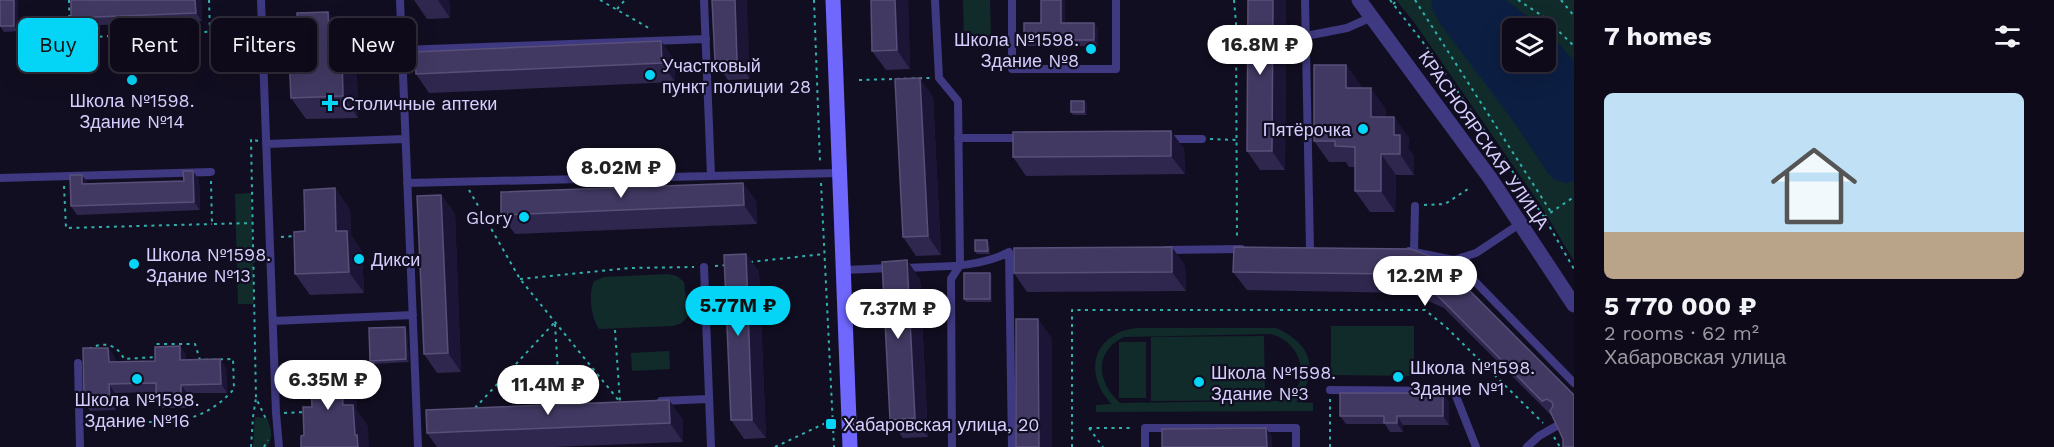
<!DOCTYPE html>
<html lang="en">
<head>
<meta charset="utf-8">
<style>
	body { margin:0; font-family:"Work Sans",sans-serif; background:#171322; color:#f1f3f6; height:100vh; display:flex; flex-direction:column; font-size:22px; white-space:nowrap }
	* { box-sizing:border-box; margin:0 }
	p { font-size:20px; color:#9b9aa2 }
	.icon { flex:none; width:33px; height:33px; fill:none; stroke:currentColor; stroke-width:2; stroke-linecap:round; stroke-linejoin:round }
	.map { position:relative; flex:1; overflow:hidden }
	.side { display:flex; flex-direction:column; background:#0e0a19; width:480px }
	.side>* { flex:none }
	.banner { position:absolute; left:18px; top:18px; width:570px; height:54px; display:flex; gap:12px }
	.buttons { position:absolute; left:1502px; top:18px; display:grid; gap:12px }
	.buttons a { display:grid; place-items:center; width:54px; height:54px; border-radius:9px; background:#0e0a19; box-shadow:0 6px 24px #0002,0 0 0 2px #2e2b38; font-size:30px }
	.price { position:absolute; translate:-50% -51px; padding:0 14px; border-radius:21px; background:#fff; color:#222; font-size:20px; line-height:39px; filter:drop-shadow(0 2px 3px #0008) }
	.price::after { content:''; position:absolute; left:50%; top:36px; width:18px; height:14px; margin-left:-9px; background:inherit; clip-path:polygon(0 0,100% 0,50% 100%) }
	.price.current { background:#04d5f6; color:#111 }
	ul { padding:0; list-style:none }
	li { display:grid; align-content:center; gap:12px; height:318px; padding:0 30px }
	li span { display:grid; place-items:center; height:186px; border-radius:9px; color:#555 }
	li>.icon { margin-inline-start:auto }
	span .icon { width:108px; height:108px; fill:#fffc; stroke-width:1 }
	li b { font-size:26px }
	h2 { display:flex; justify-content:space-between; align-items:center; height:72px; padding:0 30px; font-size:26px }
	.chip { padding:0 21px; border-radius:9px; background:#0e0a19; box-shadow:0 6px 24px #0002,0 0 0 2px #2e2b38; font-size:21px; line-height:54px }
	.chip.current { background:#04d5f6; color:#111 }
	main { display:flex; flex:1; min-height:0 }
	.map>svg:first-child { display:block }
	.green { fill:#112b2b; fill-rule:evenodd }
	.water { fill:#0c1e42 }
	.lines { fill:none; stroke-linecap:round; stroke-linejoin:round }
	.path { stroke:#30b1ae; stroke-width:2; stroke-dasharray:3 4.5; stroke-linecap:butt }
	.service { stroke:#3e3980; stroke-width:8 }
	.tertiary { stroke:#3e3980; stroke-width:15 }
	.secondary { stroke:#7067fd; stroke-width:15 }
	.wall { fill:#30274f }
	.shaded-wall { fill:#1c1535 }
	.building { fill:#413962; stroke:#59507a; stroke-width:1.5 }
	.poi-dot { fill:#04d5f6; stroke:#120e21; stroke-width:2 }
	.labels { text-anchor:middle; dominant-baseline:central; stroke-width:4.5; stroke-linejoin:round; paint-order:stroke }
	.poi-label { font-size:18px; fill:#d6cffe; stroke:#120e21; text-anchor:start }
	.street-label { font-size:18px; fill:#d6cffe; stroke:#120e21 }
</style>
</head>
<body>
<main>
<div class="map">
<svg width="1574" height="447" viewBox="0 0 1574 447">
	<rect width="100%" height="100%" fill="#120e21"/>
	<path class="green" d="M963 0H990L991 40 964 41Z
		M1396 0H1574V261L1541 206 1414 22ZM1512 28H1545V62H1512Z
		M251 193 254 304H238L235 194Z
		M668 274 677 276 684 282 688 316 682 323 673 326 599 329C591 317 588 295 594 281L604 277Z
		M1331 326H1414V376L1331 375Z
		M1136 328H1276C1311 343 1321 371 1296 402L1313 403V411L1096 412V405L1112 404C1090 383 1087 348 1118 333 1123 330 1131 329 1136 328ZM1270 334C1304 341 1315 389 1279 401L1120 403C1097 382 1093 352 1124 337Z
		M1264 336 1265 400 1151 401V337Z
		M1119 342H1146V398H1119Z
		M669 351 670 369 632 371 631 353Z
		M255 417 267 418C271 430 274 435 267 447H253Z"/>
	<path class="water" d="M1433 0H1506L1543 28H1512V62H1545V30L1554 38 1574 61V181L1566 183 1555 180 1548 173 1516 125 1439 22 1431 6Z"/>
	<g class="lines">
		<path class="path" d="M69 0 70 38 247 30
			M209 0 210 32
			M600 0 652 30
			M814 0 820 162
			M1234 0 1236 23 1237 240
			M1390 0 1429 50 1544 217 1574 269
			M1415 0 1551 212
			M1518 0 1544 17 1574 46
			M1561 0 1574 16
			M1393 4 1398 0
			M617 9 625 0
			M274 60 292 59
			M859 80 930 78
			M1210 139 1237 140
			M258 141 251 139 256 398 266 419
			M211 181 212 224 253 223
			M821 183 834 447
			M64 186 66 228 212 224
			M469 190 520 279 620 402
			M1424 205 1445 204 1468 189
			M1544 217 1574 197
			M281 237 296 236
			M750 262 824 254
			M715 266 727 265
			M520 279 630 268 694 267
			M555 324 560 405
			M615 330 620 402
			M89 349C103 341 117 344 124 359L156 357
			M475 408 555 322
			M284 413 305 412
			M89 424 179 421C202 416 219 406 234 389L233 359 200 360 195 344H156V349
			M1089 428H1134
			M1089 428 1103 447
			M1554 437 1560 447
			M251 447 253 417 256 398
			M264 447 268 440
			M775 447 832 420
			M1072 447V310H1425L1446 327 1543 423
			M1330 447V399"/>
		<path class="service" d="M261 0 276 413 279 447
			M400 0 418 447
			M704 0 711 176
			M935 0 939 78 958 101 960 265 951 279 952 447
			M1012 0V69H1116V0
			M1305 0 1310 249
			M1306 36 1347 28 1372 17
			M402 50 706 39
			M958 138H1023
			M1170 139H1202
			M266 144 405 139
			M0 178 211 172
			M407 183 840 173
			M1166 250 1241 249
			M1409 251 1454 260 1476 253 1521 223
			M1414 251 1415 206
			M1454 260 1574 383
			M704 267 711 447
			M902 268C937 266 977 269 1009 252L1012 447
			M844 270 890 268
			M273 321 413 315
			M78 363 80 447
			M1330 390 1454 391 1476 447
			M661 401 708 399
			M1145 447V428H1296V447
			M1527 447 1539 436 1560 424"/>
		<path class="tertiary" d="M1359 0 1490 178 1574 305"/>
		<path class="secondary" d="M833 0 850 447"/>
	</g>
	<path class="wall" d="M0 0H18V31L4 32 0 26Z
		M71 0H201L202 21 78 26 71 18Z
		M414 0H449L450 18 427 19Z
		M712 0 750 79 728 80 715 61Z
		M871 0H908L910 69 886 70 872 51Z
		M1248 0H1286L1285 170H1260L1247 151Z
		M328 12 343 33 344 58 357 76 358 118 306 119 291 98 299 57Z
		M1065 23H1094L1098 29V46H1028L1024 40Z
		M661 41 674 60 675 82 429 93 416 74Z
		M1346 65 1361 86V88L1386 109V117L1409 138 1408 148 1414 156V175H1396L1395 212H1370L1355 191V167H1349L1346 162H1329L1314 141Z
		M933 97 941 255 916 256 903 237Z
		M1084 101 1087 104V115H1073L1071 112Z
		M1171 131 1184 149 1185 174 1026 176 1013 157Z
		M199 180 200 210 77 215 71 206 88 184Z
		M743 183 756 201 757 224 515 234 501 215Z
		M335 188 350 210 351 235 362 252 364 293 310 295 295 274 305 231Z
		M441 195 455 214 461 372 437 373 424 354Z
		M987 240 989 243 990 254H977L975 251Z
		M1172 247 1185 266 1186 291 1027 292 1014 273Z
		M746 254 759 272 766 438 744 439 731 420Z
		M1450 271 1574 395 1563 439 1553 417 1444 308 1410 293 1247 290 1233 272Z
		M990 273 992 276V302H966L964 299Z
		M920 279 928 437 903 438 890 420Z
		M407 330 409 362 372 364 370 361Z
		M180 346 186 355V360L226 368 227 393H187V408H162L156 400V392L115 393 116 410 90 411 84 402 108 348 114 356 115 362 155 361Z
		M1449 402V425H1403V432H1390L1385 424H1346L1340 416Z
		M683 419V442L552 447H437L427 433Z"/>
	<path class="shaded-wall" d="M14 0H18V31L14 26Z
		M195 0H201L202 21 196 13Z
		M438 0H449L450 18Z
		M735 0H747L750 79 737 60Z
		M895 0H908L910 69 897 50Z
		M1061 0H1065V29L1061 23Z
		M1273 0H1286L1285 170 1272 151Z
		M328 12 343 33 344 58 357 76 358 118 343 96 330 56Z
		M1094 23 1098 29V46L1094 40Z
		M661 41 674 60 675 82 662 63Z
		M1346 65 1361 86V109L1346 88Z
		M920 78 933 97 941 255 928 236Z
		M1371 88 1386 109 1385 138 1371 117Z
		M1084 101 1087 104V115L1084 112Z
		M1394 117 1409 138 1408 148 1414 156V175L1400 154 1394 135Z
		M1171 131 1184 149 1185 174 1171 156Z
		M1381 154 1396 175 1395 212 1381 191Z
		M193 171 199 180 200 210 194 202Z
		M82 175 88 183V193L82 184Z
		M743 183 756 201 757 224 744 205Z
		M335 188 350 210 351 235 362 252 364 293 349 272 336 231Z
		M441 195 455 214 461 372 448 353Z
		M987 240 989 243 990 254 988 251Z
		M1172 247 1185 266 1186 291 1172 272Z
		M746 254 759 272 766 438 752 420Z
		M907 260 920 279 928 437 915 418Z
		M990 273 992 276V302L990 299Z
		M1038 319 1052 338V447H1039Z
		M405 327 407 330 409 362 406 359Z
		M180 346 186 355V369L180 360Z
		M108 348 114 356 115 371 109 362Z
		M220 359 226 368 227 393 221 384Z
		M341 363 356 384 357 410 368 426 369 447H358L355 435 343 405Z
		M109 384 115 393 116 410 110 402Z
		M181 385 187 393V408L181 399Z
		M1443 393 1449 402V425L1443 416Z
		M669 400 683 419V442L670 423Z
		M1397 416 1403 425V432L1397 423Z
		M1266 428 1272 437V447H1267Z"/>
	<path class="building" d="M0 0H14V26H0Z
		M71 0H195L196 13 71 18Z
		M712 0H735L737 60 715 61Z
		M871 0H895L897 50 872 51Z
		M1041 0H1061V23H1094V40H1024V23H1041Z
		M1248 0H1273L1272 151H1247Z
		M328 12 330 56 342 55 343 96 291 98 289 57H299L297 13Z
		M661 41 662 63 416 74 415 52Z
		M1314 65H1346V88H1371V117H1394V135H1400V154H1381V191H1355V147L1335 146V141H1314Z
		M920 78 928 236 903 237 895 79Z
		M1071 101H1084V112H1071Z
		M1171 131V156L1013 157V132Z
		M183 171H193L194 202 71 206 70 175H82V184L184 181Z
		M743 183 744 205 501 215V192Z
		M335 188 336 231H347L349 272 295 274 294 232 305 231 304 190Z
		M441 195 448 353 424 354 417 196Z
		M975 240H987L988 251H975Z
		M1172 247V272L1014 273V248Z
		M1234 247 1411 249 1443 261 1450 271 1574 395V447H1563V439L1550 411 1553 406 1552 402 1547 399 1542 401 1431 289 1397 274 1233 272Z
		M746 254 752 420H731L724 255Z
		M907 260 915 418 890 420 882 262Z
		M964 273H990V299H964Z
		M1016 319H1038L1039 447H1016Z
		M405 327 406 359 370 361 369 328Z
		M180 346V360L220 359 221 384 181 385V399L156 400V383L109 384 110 402H84L83 348H108L109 362 155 361V347Z
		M341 363 343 405H353L355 435H357L358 447H301V436L304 435 303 407H312L310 364Z
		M1340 393H1443V416H1397V423H1384V416H1340Z
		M669 400 670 423 427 433 426 410Z
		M1266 428 1267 447H1162V429Z"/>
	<g class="poi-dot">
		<circle cx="1091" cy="49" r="6"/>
		<circle cx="650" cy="75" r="6"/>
		<circle cx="132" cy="80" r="6"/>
		<path d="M327 94h6v6h6v6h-6v6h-6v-6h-6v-6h6z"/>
		<circle cx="1363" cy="129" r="6"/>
		<circle cx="524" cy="217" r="6"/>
		<circle cx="359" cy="259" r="6"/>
		<circle cx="134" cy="264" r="6"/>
		<circle cx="1398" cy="377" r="6"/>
		<circle cx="137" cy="379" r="6"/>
		<circle cx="1199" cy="382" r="6"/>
		<rect x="825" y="418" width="12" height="12" rx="3"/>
	</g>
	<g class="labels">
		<g class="poi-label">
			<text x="1079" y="39" text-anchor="end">Школа №1598.<tspan x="1079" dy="21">Здание №8</tspan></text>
			<text x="662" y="65">Участковый<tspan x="662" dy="21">пункт полиции 28</tspan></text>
			<text x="132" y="100" text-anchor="middle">Школа №1598.<tspan x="132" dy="21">Здание №14</tspan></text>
			<text x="342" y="103">Столичные аптеки</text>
			<text x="1351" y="129" text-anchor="end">Пятёрочка</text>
			<text x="512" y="217" text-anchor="end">Glory</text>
			<text x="146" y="254">Школа №1598.<tspan x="146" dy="21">Здание №13</tspan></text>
			<text x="371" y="259">Дикси</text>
			<text x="1410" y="367">Школа №1598.<tspan x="1410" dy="21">Здание №1</tspan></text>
			<text x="1211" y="372">Школа №1598.<tspan x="1211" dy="21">Здание №3</tspan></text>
			<text x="137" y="399" text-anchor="middle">Школа №1598.<tspan x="137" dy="21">Здание №16</tspan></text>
			<text x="843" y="424">Хабаровская улица, 20</text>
		</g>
		<g class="street-label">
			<text transform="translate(1484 140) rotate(55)">КРАСНОЯРСКАЯ УЛИЦА</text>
		</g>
	</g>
</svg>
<div class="buttons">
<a><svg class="icon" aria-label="layers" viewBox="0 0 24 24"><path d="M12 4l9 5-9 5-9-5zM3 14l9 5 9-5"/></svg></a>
</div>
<b class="price" style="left:1260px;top:76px">16.8M ₽</b>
<b class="price" style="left:621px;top:199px">8.02M ₽</b>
<b class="price" style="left:1425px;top:307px">12.2M ₽</b>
<b class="price current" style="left:738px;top:337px">5.77M ₽</b>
<b class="price" style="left:898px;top:340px">7.37M ₽</b>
<b class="price" style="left:328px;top:411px">6.35M ₽</b>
<b class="price" style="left:548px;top:416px">11.4M ₽</b>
<div class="banner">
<a class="chip current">Buy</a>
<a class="chip">Rent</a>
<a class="chip">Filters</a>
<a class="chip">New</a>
</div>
</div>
<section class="side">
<h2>7 homes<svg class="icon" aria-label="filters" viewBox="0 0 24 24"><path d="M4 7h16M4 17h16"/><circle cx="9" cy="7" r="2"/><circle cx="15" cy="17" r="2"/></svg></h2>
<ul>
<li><span style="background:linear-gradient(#bfe0f5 75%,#b9a48a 0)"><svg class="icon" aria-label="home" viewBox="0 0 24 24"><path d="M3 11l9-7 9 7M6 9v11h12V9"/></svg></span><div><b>5 770 000 ₽</b><p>2 rooms · 62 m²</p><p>Хабаровская улица</p></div></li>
</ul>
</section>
</main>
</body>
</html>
